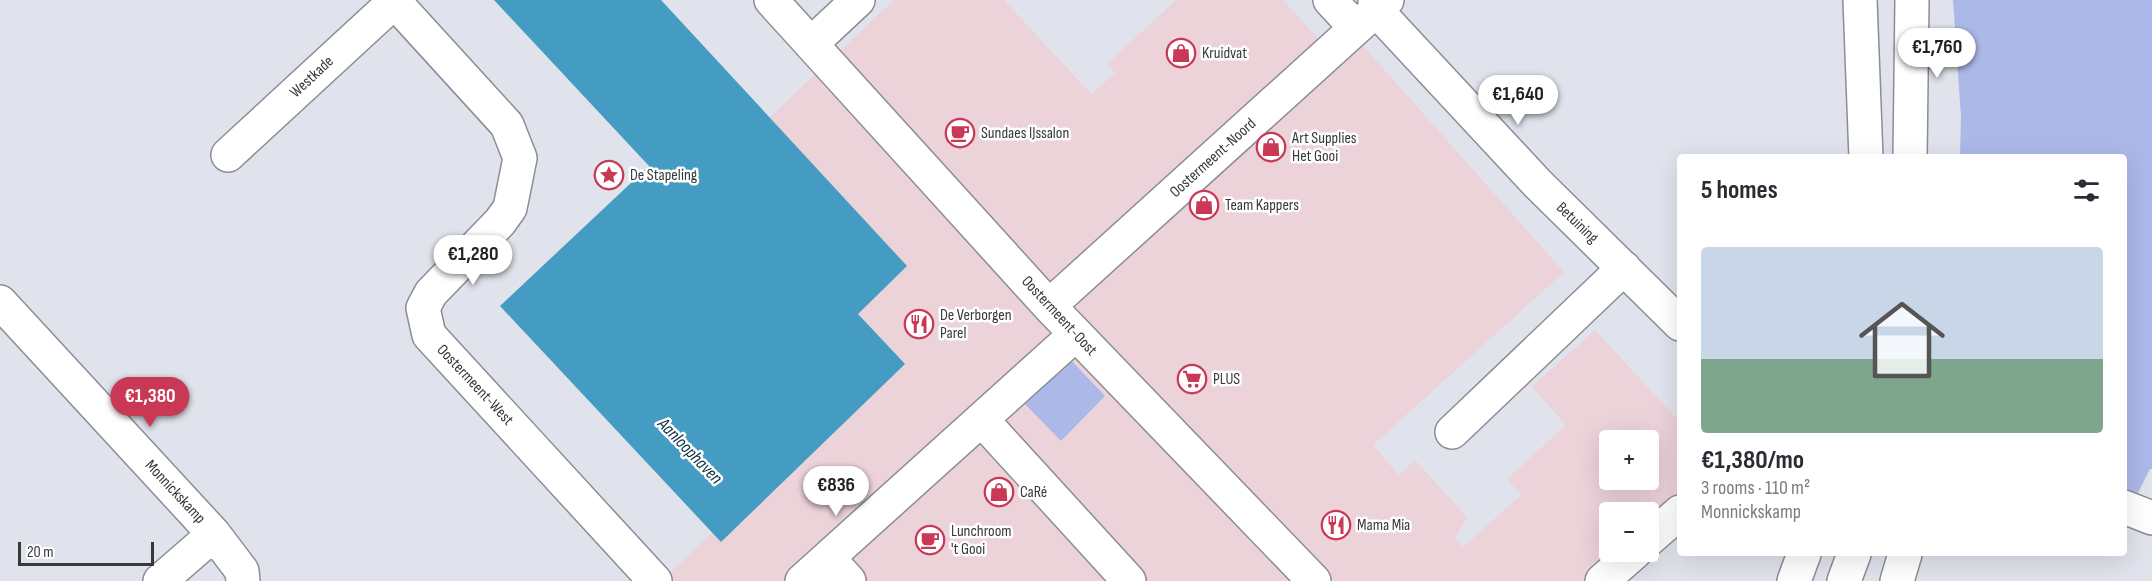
<!DOCTYPE html>
<html lang="en">
<head>
<meta charset="utf-8">
<style>
	body { margin:0; font-family:"Sofia Sans Condensed",sans-serif; background:#f2f2f3; color:#2b2b33; height:100vh; display:flex; flex-direction:column; font-size:22px; white-space:nowrap }
	* { box-sizing:border-box; margin:0 }
	p { font-size:20px; color:#7c7c81 }
	.icon { flex:none; width:33px; height:33px; fill:none; stroke:currentColor; stroke-width:2; stroke-linecap:round; stroke-linejoin:round }
	.map { position:relative; flex:1; overflow:hidden }
	.side { position:absolute; left:1677px; top:154px; width:450px; height:402px; display:flex; flex-direction:column; background:#fff; border-radius:6px; box-shadow:0 6px 24px #0002 }
	.side>* { flex:none }
	.controls { position:absolute; left:1599px; top:430px; display:grid; gap:12px }
	.controls a { display:grid; place-items:center; width:60px; height:60px; border-radius:6px; background:#fff; box-shadow:0 6px 24px #0002; font-size:30px }
	.scale { position:absolute; left:18px; bottom:15px; width:136px; box-sizing:border-box; padding-left:6px; border:3px solid #37383c; border-top:0; font-size:16px; line-height:21px; white-space:nowrap; color:#37383c; -webkit-text-stroke:4px #fff; paint-order:stroke }
	.price { position:absolute; translate:-50% -51px; padding:0 14px; border-radius:21px; background:#fff; color:#222; font-size:20px; line-height:39px; filter:drop-shadow(0 2px 3px #0008) }
	.price::after { content:''; position:absolute; left:50%; top:36px; width:18px; height:14px; margin-left:-9px; background:inherit; clip-path:polygon(0 0,100% 0,50% 100%) }
	.price.on { background:#c93955; color:#fff }
	ul { padding:0; list-style:none }
	li { display:grid; align-content:center; gap:12px; height:318px; padding:0 24px }
	li span { display:grid; place-items:center; height:186px; border-radius:6px; color:#555 }
	li>.icon { margin-inline-start:auto }
	span .icon { width:108px; height:108px; fill:#fffc; stroke-width:1 }
	li b { font-size:26px }
	h2 { display:flex; justify-content:space-between; align-items:center; height:72px; padding:0 24px; font-size:26px }
	.map>svg:first-child { display:block }
	.commercial { fill:#ecd2d9; fill-rule:evenodd }
	.green { fill:#acb9e8 }
	.water { fill:#459cc3 }
	.lines { fill:none; stroke-linecap:round; stroke-linejoin:round }
	.minor-casing { stroke:#8b8d95; stroke-width:36 }
	.minor { stroke:#fff; stroke-width:33 }
	.labels { text-anchor:middle; dominant-baseline:central; stroke-width:5; stroke-linejoin:round; paint-order:stroke }
	.poi-label { font-size:16px; fill:#37383c; stroke:#fff; text-anchor:start }
	.street-label { font-size:16px; fill:#37383c; stroke:#fff }
	.water-label { font-size:18px; font-style:italic; fill:#0a3242; stroke:#fff }
</style>
</head>
<body>
<div class="map">
<svg width="2152" height="581" viewBox="0 0 2152 581">
	<rect width="100%" height="100%" fill="#e1e3ec"/>
	<path class="commercial" d="M894 0H1004L1091 94 1115 73 1107 64 1176 0H1283L1337 59 1358 40 1564 272 1373 445 1399 475 1415 460 1467 517 1455 538 1463 547 1521 495 1507 479 1566 425 1532 387 1595 330 1680 422V495L1649 523 1648 513H1610V552H1616L1584 581H661L886 368 755 131ZM1610 441H1648V480H1610Z"/>
	<path class="green" d="M1953 0H2152V469H2150L2138 493 2124 490V158L1960 157 1961 117Z
		M1067 356 1105 396 1061 441 1022 401Z"/>
	<path class="water" d="M494 0H661L907 266 858 314 905 364 721 542 500 306 649 166Z"/>
	<g class="lines">
		<g class="minor-casing">
			<path id="minor" d="M393 0 507 125 520 158 510 208 500 222 431 293 423 308 429 335 655 581
				M771 0 1049 306 1314 581
				M1330 0 1356 28
				M1375 0 1376 10 1537 183 1680 324
				M1860 0 1866 158
				M811 44 858 0
				M228 155 395 1
				M1910 158 1912 0
				M0 302 214 534 242 571 243 581
				M1049 306 1387 0
				M982 420 1129 581
				M1452 432 1624 268
				M2124 507 2152 518
				M1648 540 1680 512
				M828 558 849 581
				M160 581 214 534
				M802 581 1076 334
				M1602 581 1635 552
				M1794 581 1804 554
				M1844 581 1854 554
				M1897 581 1905 554"/>
		</g>
		<use href="#minor" class="minor"/>
	</g>
	<defs>
		<g id="shop-ring" transform="scale(1.5)"><circle r="9.5" fill="#fff" stroke="#c93955" stroke-width="1.5"/><path d="M-5-2.5h2.3a2.7 3.5 0 0 1 5.4 0H5L5.5 6h-11ZM-1.5-2.5h3a1.5 2.3 0 0 0-3 0Z" fill="#c93955"/></g>
		<g id="cafe-ring" transform="scale(1.5)"><circle r="9.5" fill="#fff" stroke="#c93955" stroke-width="1.5"/><path d="M-5.5-4.5H6V0H3Q3 3.5 0 3.5H-2.5Q-5.5 3.5-5.5 0ZM3-3.2v2h1.7v-2ZM-6 4.5H4V6H-6Z" fill="#c93955"/></g>
		<g id="sight-ring" transform="scale(1.5)"><circle r="9.5" fill="#fff" stroke="#c93955" stroke-width="1.5"/><path d="M0-6L1.8-2.2L6-1.7L2.9 1.2L3.7 5.4L0 3.3L-3.7 5.4L-2.9 1.2L-6-1.7L-1.8-2.2Z" fill="#c93955"/></g>
		<g id="restaurant-ring" transform="scale(1.5)"><circle r="9.5" fill="#fff" stroke="#c93955" stroke-width="1.5"/><path d="M-5-6h1v4h1v-4h1v4h1v-4h1v5L-1.5 .5V6h-2V.5L-5-1ZM5-6V6H3V1.5H1.5Q1.5-4 5-6Z" fill="#c93955"/></g>
		<g id="supermarket-ring" transform="scale(1.5)"><circle r="9.5" fill="#fff" stroke="#c93955" stroke-width="1.5"/><path d="M-6-5.5h2.5l.6 2H6L4.5 2H-2.5L-4.4-4H-6ZM-1.5 3.2a1.3 1.3 0 1 0 .1 0ZM3 3.2a1.3 1.3 0 1 0 .1 0Z" fill="#c93955"/></g>
	</defs>
	<g fill-rule="evenodd">
		<use href="#shop-ring" x="1181" y="53"/>
		<use href="#cafe-ring" x="960" y="133"/>
		<use href="#shop-ring" x="1271" y="147"/>
		<use href="#sight-ring" x="609" y="175"/>
		<use href="#shop-ring" x="1204" y="205"/>
		<use href="#restaurant-ring" x="919" y="324"/>
		<use href="#supermarket-ring" x="1192" y="379"/>
		<use href="#shop-ring" x="999" y="492"/>
		<use href="#restaurant-ring" x="1336" y="525"/>
		<use href="#cafe-ring" x="930" y="540"/>
	</g>
	<g class="labels">
		<g class="poi-label">
			<text x="1202" y="53">Kruidvat</text>
			<text x="981" y="133">Sundaes IJssalon</text>
			<text x="1292" y="138">Art Supplies<tspan x="1292" dy="18">Het Gooi</tspan></text>
			<text x="630" y="175">De Stapeling</text>
			<text x="1225" y="205">Team Kappers</text>
			<text x="940" y="315">De Verborgen<tspan x="940" dy="18">Parel</tspan></text>
			<text x="1213" y="379">PLUS</text>
			<text x="1020" y="492">CaRé</text>
			<text x="1357" y="525">Mama Mia</text>
			<text x="951" y="531">Lunchroom<tspan x="951" dy="18">'t Gooi</tspan></text>
		</g>
		<g class="street-label">
			<text transform="translate(312 77) rotate(-43)">Westkade</text>
			<text transform="translate(1213 158) rotate(-42)">Oostermeent-Noord</text>
			<text transform="translate(1577 223) rotate(44)">Betuining</text>
			<text transform="translate(1059 316) rotate(47)">Oostermeent-Oost</text>
			<text transform="translate(475 385) rotate(47)">Oostermeent-West</text>
			<text transform="translate(175 492) rotate(47)">Monnickskamp</text>
		</g>
		<g class="water-label">
			<text transform="translate(690 451) rotate(46)">Aanloophaven</text>
		</g>
	</g>
</svg>
<div class="controls">
<a>+</a>
<a>−</a>
</div>
<div class="scale">20 m</div>
<b class="price" style="left:1937px;top:79px">€1,760</b>
<b class="price" style="left:1518px;top:126px">€1,640</b>
<b class="price" style="left:473px;top:286px">€1,280</b>
<b class="price on" style="left:150px;top:428px">€1,380</b>
<b class="price" style="left:836px;top:517px">€836</b>
<section class="side">
<h2>5 homes<svg class="icon" aria-label="filters" viewBox="0 0 24 24"><path d="M4 7h16M4 17h16"/><circle cx="9" cy="7" r="2"/><circle cx="15" cy="17" r="2"/></svg></h2>
<ul>
<li><span style="background:linear-gradient(#c9d6e8 60%,#7fa58c 0)"><svg class="icon" aria-label="home" viewBox="0 0 24 24"><path d="M3 11l9-7 9 7M6 9v11h12V9"/></svg></span><div><b>€1,380/mo</b><p>3 rooms · 110 m²</p><p>Monnickskamp</p></div></li>
</ul>
</section>
</div>
</body>
</html>
